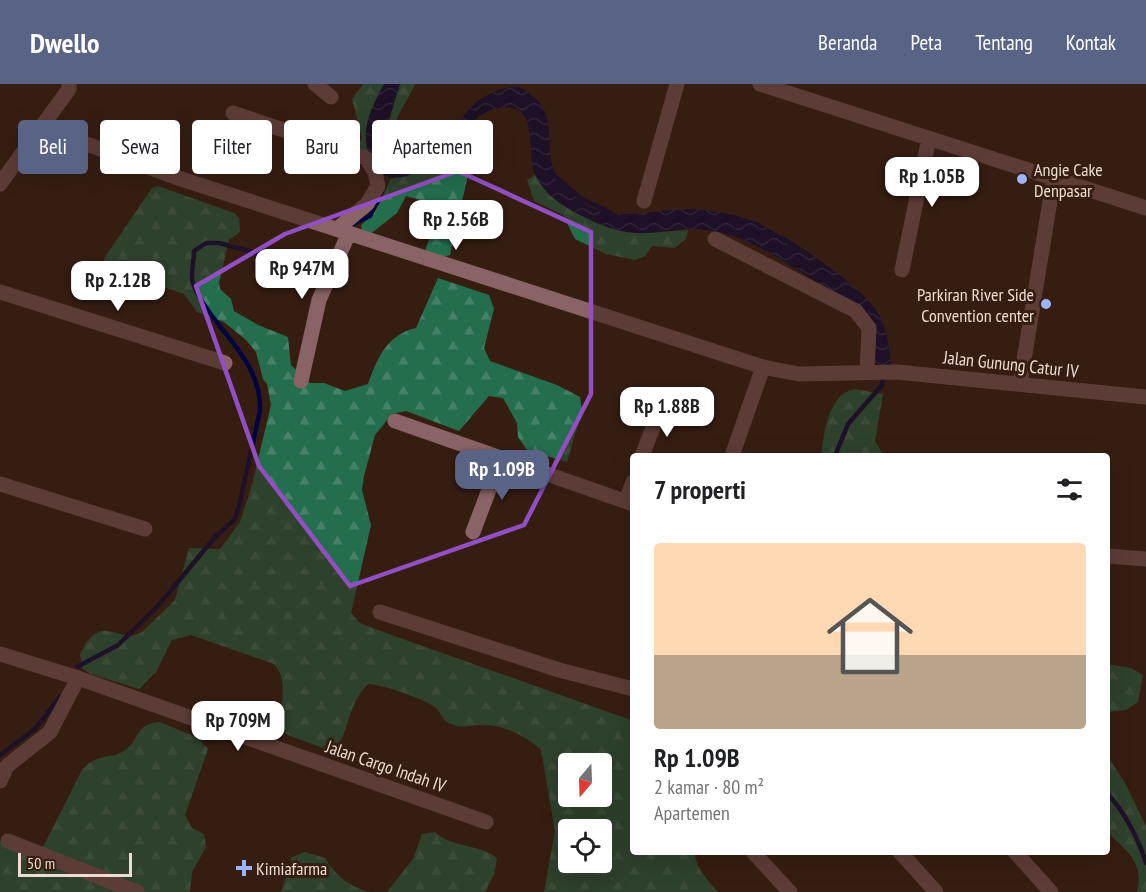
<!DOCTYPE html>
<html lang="id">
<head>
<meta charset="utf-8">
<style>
	body { margin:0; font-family:"PT Sans Narrow",sans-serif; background:#f2f2f2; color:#202124; height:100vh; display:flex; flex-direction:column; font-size:22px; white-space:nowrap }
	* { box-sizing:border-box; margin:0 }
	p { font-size:20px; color:#757577 }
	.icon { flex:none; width:33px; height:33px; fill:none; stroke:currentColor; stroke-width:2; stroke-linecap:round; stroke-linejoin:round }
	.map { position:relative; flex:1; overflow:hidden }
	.drawer { position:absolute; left:630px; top:369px; width:480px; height:402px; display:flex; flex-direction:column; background:#fff; border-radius:6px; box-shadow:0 6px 24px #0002 }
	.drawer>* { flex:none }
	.banner { position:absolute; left:18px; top:36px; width:522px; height:54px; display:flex; gap:12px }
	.needle { width:39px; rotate:199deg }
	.tools { position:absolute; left:558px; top:669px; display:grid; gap:12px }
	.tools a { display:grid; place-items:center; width:54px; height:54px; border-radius:6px; background:#fff; box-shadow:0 6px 24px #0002; font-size:30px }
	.scale { position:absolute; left:18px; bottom:15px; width:114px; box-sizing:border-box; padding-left:6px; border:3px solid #eddbd4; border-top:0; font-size:16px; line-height:21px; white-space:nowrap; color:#eddbd4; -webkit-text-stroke:4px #361d12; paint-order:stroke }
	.price { position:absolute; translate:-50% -51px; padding:0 14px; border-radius:12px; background:#fff; color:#222; font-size:20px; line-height:39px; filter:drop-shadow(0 2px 3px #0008) }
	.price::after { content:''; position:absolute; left:50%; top:36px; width:18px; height:14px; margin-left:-9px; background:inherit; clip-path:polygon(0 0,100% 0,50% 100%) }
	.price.current { background:#596386; color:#fff }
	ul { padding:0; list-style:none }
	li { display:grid; align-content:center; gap:12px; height:318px; padding:0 24px }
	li+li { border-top:2px solid #e0e0e0 }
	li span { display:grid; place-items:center; height:186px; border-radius:6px; color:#555 }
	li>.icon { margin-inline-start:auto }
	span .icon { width:108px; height:108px; fill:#fffc; stroke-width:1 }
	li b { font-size:26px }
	h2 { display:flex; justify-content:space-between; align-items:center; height:72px; padding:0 24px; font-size:26px }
	.chip { padding:0 21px; border-radius:6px; background:#fff; box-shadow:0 6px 24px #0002; font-size:21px; line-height:54px }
	.chip.current { background:#596386; color:#fff }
	header { display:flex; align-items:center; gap:36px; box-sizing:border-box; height:84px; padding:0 30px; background:#596386; color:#fff }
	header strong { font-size:28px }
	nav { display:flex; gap:33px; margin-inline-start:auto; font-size:21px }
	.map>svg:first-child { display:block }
	.forest { fill:url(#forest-firs); fill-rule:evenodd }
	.water { fill:url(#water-waves) }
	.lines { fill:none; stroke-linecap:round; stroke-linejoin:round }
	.stream { stroke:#000441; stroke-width:4.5 }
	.minor { stroke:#896365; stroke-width:15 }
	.marked { fill:none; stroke:#924fc3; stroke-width:4.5; stroke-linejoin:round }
	.poi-dot { fill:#9eb4fd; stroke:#361d12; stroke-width:2 }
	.labels { text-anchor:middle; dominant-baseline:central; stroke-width:6; stroke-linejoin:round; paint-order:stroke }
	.poi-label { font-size:18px; fill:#eddbd4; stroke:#361d12; text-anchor:start }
	.street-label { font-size:18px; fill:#eddbd4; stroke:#361d12 }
</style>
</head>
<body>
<header>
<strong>Dwello</strong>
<nav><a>Beranda</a><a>Peta</a><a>Tentang</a><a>Kontak</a></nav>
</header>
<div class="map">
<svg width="1146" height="808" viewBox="0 0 1146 808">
	<defs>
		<pattern id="forest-firs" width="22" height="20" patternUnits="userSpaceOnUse" patternTransform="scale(1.5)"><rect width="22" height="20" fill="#246d4d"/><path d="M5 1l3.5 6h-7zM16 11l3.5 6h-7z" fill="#448166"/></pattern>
		<pattern id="water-waves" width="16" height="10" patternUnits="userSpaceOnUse" patternTransform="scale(1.5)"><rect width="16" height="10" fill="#000441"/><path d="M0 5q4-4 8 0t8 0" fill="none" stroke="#26285c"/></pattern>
	</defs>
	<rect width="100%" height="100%" fill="#361d12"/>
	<path class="forest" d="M363 0H384C371 25 359 47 372 75L356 68 362 54 352 15Z
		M400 0H415C409 16 389 40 392 57L405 65 413 63 420 70C406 72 394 71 387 57L389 36Z
		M471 40 483 44 482 60 468 91 450 171 443 173 425 167 435 139V120L406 112 397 129 369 151 362 147 361 141C382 124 379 117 391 95L425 84Z
		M535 91 550 112 596 139 620 147 647 149 688 146 686 155 675 164 652 162 645 172 635 176 606 170 575 155 563 131 534 117 527 96Z
		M158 102 234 129 239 134 240 148 229 156 219 199 220 205 231 215 234 227 258 241 288 253 291 281 310 299H324L345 307 368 300C377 274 388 250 416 244L438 194 489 211 494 225 484 264 490 277 557 301 580 313 582 327 567 378 527 366 518 353 517 339 503 314 489 312 459 347 406 327 392 330 375 351 364 392 362 406 371 441 351 529 360 539 386 549 628 635 633 639V768H695C694 782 709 798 718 808H544L555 747 541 666C528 653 502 640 483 641 472 641 462 645 451 640 443 637 441 629 436 624 428 616 378 599 368 600 347 621 350 647 334 668L288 651 277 643C281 624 289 595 274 580L191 551 172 556 156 588 139 605 91 590 83 585 80 571C100 525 119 562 142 548L175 516 189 464 220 465 240 438 252 401 271 321 267 300 263 295 256 268 246 256 224 238 197 228 184 210 157 201 137 211C121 207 107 201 100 185L105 173 152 104ZM568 680H602V712H568ZM568 746H602V778H568Z
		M855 305 883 310 875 357 884 372H821C824 350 828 309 855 305Z
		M1107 580 1131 584 1143 591 1138 618 1126 626 1107 628Z
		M160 638 198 654 208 665 185 731 192 744 204 750 206 763 192 788 190 808H0V757L17 767 42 765 83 684C102 668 107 676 122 668 141 658 132 640 160 638Z
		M1107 671 1125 699 1146 742V808H1137C1144 776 1127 769 1107 747Z
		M435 748C454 765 478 759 497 774L494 790 485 808H387L413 775 422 750Z
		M305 768 325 774C335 791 350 803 369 808H281L292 773Z"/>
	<path class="water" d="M384 0H400L389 36 387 57C400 85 431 66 448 52 457 44 462 32 471 23 481 13 500 3 515 3 522 3 526 7 531 11 558 30 544 59 554 86 559 99 569 107 580 116 608 140 652 126 685 125 708 124 736 131 757 138 791 157 849 192 873 222 886 237 890 264 891 283H874C872 267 859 227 847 217 838 209 826 204 816 198 783 177 746 150 706 146 687 143 667 148 647 149 623 151 600 141 578 130 561 121 544 110 535 91 528 76 535 30 516 25 461 10 436 114 379 90 376 81 370 73 367 64 362 40 373 21 384 0Z"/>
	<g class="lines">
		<path class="stream" d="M557 94 582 115 615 131
			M353 140 370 132 384 103
			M782 154 810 172
			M835 372 848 340 882 301 884 291
			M77 583 118 561 158 522 215 453 235 435 239 422 260 327C262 273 212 246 193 200 190 192 194 177 194 167L206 159H219L306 182 332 174 333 171
			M0 671 35 645 60 613
			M1107 709C1125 729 1138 754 1146 779"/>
		<path class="minor" d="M315 0 331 13
			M760 0 1146 124
			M233 29 366 74 375 88 378 102 367 120 337 145
			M41 43 175 93 763 283 799 290 897 288 1146 313
			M0 100 69 5V0
			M644 117 677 0
			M715 155 856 227 869 244 867 288
			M902 186 929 54
			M0 208 225 279
			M301 297 319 216 349 149
			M1020 300 1054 93
			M395 337 633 420
			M642 372 660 325
			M732 372 763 283
			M0 400 145 445
			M626 417 633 398
			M473 448 501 374
			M1107 472 1146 475
			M380 528 559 586 633 605
			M0 570 78 594 486 738
			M0 697 7 682 50 648 78 594
			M8 757 137 808
			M753 768 790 808
			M900 768 936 808
			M1015 768 1051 808"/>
	</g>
	<path d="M0 0H1146V808H0ZM458 87 591 148V310L524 441 350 502 259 382 196 202 285 150Z" fill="#361d12" fill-opacity=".55" fill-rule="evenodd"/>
	<path class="marked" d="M458 87 591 148V310L524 441 350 502 259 382 196 202 285 150Z"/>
	<g class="poi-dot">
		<circle cx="1022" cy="95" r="6"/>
		<circle cx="1046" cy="220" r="6"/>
		<path d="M241 775h6v6h6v6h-6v6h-6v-6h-6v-6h6z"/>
	</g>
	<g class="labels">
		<g class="poi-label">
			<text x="1034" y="85">Angie Cake<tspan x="1034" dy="21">Denpasar</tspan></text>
			<text x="1034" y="210" text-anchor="end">Parkiran River Side<tspan x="1034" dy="21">Convention center</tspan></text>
			<text x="256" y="784">Kimiafarma</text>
		</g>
		<g class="street-label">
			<text transform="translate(1011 280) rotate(6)">Jalan Gunung Catur IV</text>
			<text transform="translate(386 682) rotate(19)">Jalan Cargo Indah IV</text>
		</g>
	</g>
</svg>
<div class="tools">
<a><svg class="needle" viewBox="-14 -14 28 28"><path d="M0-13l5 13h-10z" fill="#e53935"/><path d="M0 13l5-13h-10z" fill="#757577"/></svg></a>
<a><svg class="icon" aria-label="locate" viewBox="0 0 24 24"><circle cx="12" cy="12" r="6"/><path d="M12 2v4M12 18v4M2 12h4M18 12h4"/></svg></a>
</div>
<div class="scale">50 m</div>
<b class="price" style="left:932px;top:124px">Rp 1.05B</b>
<b class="price" style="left:456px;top:167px">Rp 2.56B</b>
<b class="price" style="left:302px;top:216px">Rp 947M</b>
<b class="price" style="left:118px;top:228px">Rp 2.12B</b>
<b class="price" style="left:667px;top:354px">Rp 1.88B</b>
<b class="price current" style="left:502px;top:417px">Rp 1.09B</b>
<b class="price" style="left:238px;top:668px">Rp 709M</b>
<div class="banner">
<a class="chip current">Beli</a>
<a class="chip">Sewa</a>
<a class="chip">Filter</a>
<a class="chip">Baru</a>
<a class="chip">Apartemen</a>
</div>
<section class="drawer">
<h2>7 properti<svg class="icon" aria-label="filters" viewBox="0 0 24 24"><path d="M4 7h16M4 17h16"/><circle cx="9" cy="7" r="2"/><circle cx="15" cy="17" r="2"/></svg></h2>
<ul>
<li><span style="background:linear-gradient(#ffd9b3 60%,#b9a48a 0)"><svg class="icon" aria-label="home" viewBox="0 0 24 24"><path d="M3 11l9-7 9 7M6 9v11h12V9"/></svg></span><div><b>Rp 1.09B</b><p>2 kamar · 80 m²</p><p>Apartemen</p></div></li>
</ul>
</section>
</div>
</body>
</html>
